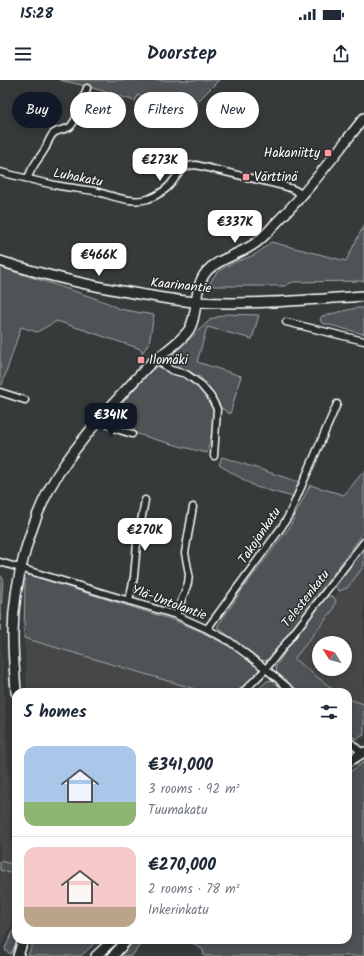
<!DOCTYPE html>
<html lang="en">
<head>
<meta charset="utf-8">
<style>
	body { margin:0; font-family:Kalam,sans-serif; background:#f2f2f3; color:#1f2937; height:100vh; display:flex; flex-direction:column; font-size:15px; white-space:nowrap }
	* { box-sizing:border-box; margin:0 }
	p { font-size:13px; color:#747a83 }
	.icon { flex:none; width:22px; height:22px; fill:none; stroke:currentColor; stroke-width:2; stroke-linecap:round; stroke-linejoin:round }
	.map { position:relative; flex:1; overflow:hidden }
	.details { position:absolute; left:12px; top:608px; width:340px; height:256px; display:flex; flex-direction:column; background:#fff; border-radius:12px; box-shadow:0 2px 10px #0003 }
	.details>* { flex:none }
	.banner { position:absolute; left:12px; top:12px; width:340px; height:36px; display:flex; gap:8px }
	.needle { width:26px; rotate:307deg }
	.tools { position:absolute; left:312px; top:556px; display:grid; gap:8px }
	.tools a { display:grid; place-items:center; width:40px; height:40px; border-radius:50%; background:#fff; box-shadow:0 2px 10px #0003; font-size:20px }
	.price { position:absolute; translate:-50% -34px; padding:0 9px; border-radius:8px; background:#fff; color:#222; font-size:13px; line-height:26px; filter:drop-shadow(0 1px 2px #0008) }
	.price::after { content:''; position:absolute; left:50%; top:24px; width:12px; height:9px; margin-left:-6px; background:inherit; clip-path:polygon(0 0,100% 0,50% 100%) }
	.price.on { background:#111827; color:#fff }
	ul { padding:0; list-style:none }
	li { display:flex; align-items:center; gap:12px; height:100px; padding:0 12px }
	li+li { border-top:1px solid #e0e1e3 }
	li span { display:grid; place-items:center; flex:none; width:112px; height:80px; border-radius:12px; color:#555 }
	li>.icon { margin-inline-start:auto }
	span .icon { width:48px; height:48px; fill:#fffc; stroke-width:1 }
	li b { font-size:17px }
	h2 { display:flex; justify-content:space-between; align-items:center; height:48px; padding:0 12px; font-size:17px }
	.chip { padding:0 14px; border-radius:18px; background:#fff; box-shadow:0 2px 10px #0003; font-size:14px; line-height:36px }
	.chip.on { background:#111827; color:#fff }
	.status { display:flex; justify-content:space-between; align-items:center; height:28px; padding:0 20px; background:#fff; direction:ltr }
	.status svg { height:11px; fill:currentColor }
	header { display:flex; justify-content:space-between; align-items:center; height:52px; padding:0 12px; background:#fff; font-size:18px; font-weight:700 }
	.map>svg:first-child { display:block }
	.built { fill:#444748; fill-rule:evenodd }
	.green { fill:#505354; stroke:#a8a9aa }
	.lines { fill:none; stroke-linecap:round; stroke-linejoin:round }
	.street-casing { stroke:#fff; stroke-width:9 }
	.secondary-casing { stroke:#fff; stroke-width:12 }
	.street { stroke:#2a2d2e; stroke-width:6 }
	.secondary { stroke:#2a2d2e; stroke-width:9 }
	.poi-dot { fill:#ff9aa2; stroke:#2a2d2e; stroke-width:1.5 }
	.labels { text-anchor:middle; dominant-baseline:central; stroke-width:3; stroke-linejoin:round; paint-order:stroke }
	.poi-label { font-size:13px; fill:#fff; stroke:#2a2d2e; text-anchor:start }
	.street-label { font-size:13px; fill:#fff; stroke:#2a2d2e }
</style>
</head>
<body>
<div class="status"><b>15:28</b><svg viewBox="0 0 49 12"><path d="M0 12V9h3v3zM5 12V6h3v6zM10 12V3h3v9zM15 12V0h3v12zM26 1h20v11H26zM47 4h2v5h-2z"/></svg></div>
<header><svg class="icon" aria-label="menu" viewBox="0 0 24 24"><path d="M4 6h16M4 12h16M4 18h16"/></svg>Doorstep<svg class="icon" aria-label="share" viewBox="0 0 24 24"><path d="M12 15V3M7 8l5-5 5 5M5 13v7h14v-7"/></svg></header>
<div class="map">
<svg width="364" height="876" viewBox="0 0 364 876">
	<rect width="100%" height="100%" fill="#373a3b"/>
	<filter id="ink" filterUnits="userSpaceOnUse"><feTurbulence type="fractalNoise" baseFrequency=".025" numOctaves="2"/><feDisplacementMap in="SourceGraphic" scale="8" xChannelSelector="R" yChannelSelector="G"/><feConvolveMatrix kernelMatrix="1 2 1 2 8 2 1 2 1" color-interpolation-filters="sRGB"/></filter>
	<g filter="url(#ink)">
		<path class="built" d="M364 479V628L348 627V612H330L288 576ZM319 563H345V589H319Z
			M0 551 7 661 12 784 0 781Z
			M24 558 205 612H27Z
			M0 790 13 794 14 824 12 845 0 867Z"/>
		<path class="green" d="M60 0H219L191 28 138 15 135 21 90 7Z
			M364 145V201L292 202 285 206H214L210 204C216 186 238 182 254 175 260 172 266 166 271 162L346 181Z
			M0 187 80 213 108 223 119 229 154 235 149 263 142 273 141 269 57 241 37 252 21 247 2 305 0 304Z
			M356 228H364V254L322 243 320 240 322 236Z
			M226 234 259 235 252 259 207 247 197 282 241 296 230 334 220 327 208 306 200 297 174 284 172 275 211 239Z
			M154 287C173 285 211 310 214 330 215 344 210 360 207 373 191 369 117 351 110 342L111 336Z
			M222 377 299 402 293 417 256 407 219 385Z
			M364 391V452L307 530 269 579 265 581 260 580 217 547 242 510 289 448 310 405 344 415Z
			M364 469V486L347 508 339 511 335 506Z
			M0 495 3 498 0 551Z
			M30 495 176 541 200 551 238 571 256 585 260 591 240 612H205L24 558 25 500Z
			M327 516H332L336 520 333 530 294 579 334 610 333 612H297L277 595 276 586 289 566Z
			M273 600 286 612H255L267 601Z
			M348 619 364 624V655L356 659 348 654Z
			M364 682V876H204L203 870 188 860H348V693Z
			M0 781 12 784 13 794 0 790Z
			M16 846V860H18L11 874 6 871 5 868Z
			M34 860H98L81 876H28Z
			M131 860H143L132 876H116Z"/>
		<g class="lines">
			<g class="street-casing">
				<path id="street" d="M0 92C20 97 40 102 60 106 71 108 82 109 94 111 111 115 130 124 148 119 156 116 163 112 169 106 178 96 181 85 196 85L284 106 295 110 302 115
					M28 98C31 87 39 79 45 69 48 64 49 57 54 53 59 49 67 50 71 46 79 36 83 20 87 8
					M286 242 364 261
					M156 278 163 284 171 290 186 294 200 304 211 317 217 329 214 376
					M0 312 25 320
					M102 338 113 348 132 354
					M0 482 176 535 207 549 229 561 266 589 293 612
					M129 521 134 497 137 463 145 420
					M176 535 188 503 189 494 185 473 193 427
					M207 549 281 448 289 435 337 324
					M243 612 266 589 364 462
					M348 660 362 673"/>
			</g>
			<g class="secondary-casing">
				<path id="secondary" d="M0 181C46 196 91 206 139 214 158 217 177 221 197 222 252 225 308 220 364 216
					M16 612C15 595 13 577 13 560 12 502 32 429 66 382 90 348 119 317 147 287 159 275 182 262 190 248 199 230 193 207 207 191 219 178 242 174 257 162 265 156 271 148 278 141 310 109 336 73 364 38
					M348 682 364 672
					M18 876 23 860
					M96 876 113 860
					M113 876 127 860"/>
			</g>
			<use href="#street" class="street"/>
			<use href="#secondary" class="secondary"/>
		</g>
	</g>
	<g class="poi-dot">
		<rect x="324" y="69" width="8" height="8" rx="2"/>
		<rect x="242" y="93" width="8" height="8" rx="2"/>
		<rect x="137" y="276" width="8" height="8" rx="2"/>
	</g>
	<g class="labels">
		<g class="poi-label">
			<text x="320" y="73" text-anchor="end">Hakaniitty</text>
			<text x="254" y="97">Värttinä</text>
			<text x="149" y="280">Ilomäki</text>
		</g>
		<g class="street-label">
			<text transform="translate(78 98) rotate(11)">Luhakatu</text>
			<text transform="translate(181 206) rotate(6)">Kaarinantie</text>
			<text transform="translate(260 456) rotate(-56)">Takojankatu</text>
			<text transform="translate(306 519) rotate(-52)">Telestenkatu</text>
			<text transform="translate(169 523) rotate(20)">Ylä-Untolantie</text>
		</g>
	</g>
</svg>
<div class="tools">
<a><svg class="needle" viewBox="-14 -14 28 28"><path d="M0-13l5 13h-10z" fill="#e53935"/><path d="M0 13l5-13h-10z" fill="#747a83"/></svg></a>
</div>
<b class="price" style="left:160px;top:102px">€273K</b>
<b class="price" style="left:235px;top:164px">€337K</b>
<b class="price" style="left:99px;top:197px">€466K</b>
<b class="price on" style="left:111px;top:357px">€341K</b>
<b class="price" style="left:145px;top:472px">€270K</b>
<div class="banner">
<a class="chip on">Buy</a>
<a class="chip">Rent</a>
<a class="chip">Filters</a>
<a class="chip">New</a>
</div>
<section class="details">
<h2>5 homes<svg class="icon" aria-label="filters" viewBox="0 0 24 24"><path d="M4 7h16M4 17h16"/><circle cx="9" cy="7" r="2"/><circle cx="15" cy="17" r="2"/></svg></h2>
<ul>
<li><span style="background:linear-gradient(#a9c7e8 70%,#8fb573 0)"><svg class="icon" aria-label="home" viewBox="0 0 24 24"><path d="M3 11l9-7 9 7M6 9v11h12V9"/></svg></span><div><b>€341,000</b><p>3 rooms · 92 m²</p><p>Tuumakatu</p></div></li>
<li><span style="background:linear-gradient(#f6c9c9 75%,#b9a48a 0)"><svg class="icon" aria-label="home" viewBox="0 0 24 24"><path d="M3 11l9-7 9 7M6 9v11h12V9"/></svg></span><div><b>€270,000</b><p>2 rooms · 78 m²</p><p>Inkerinkatu</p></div></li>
</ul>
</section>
</div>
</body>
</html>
